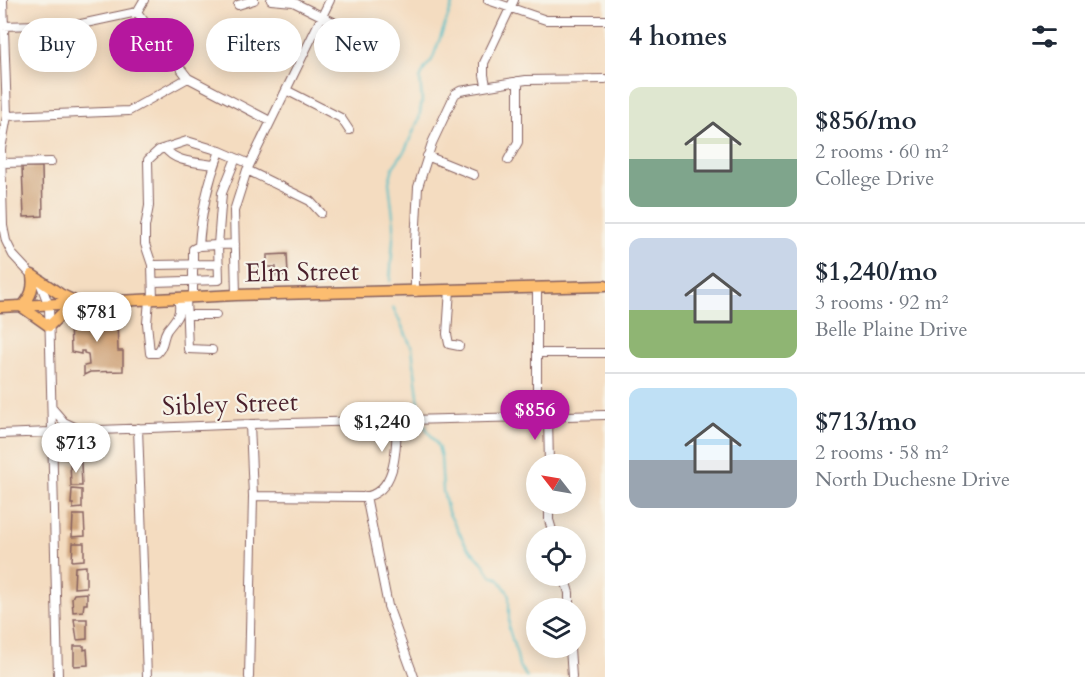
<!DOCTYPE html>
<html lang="en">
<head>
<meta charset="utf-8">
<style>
	body { margin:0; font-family:Cardo,serif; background:#f2f2f3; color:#1f2937; height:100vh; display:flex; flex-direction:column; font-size:22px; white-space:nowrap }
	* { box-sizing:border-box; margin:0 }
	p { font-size:20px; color:#747a83 }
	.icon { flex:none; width:33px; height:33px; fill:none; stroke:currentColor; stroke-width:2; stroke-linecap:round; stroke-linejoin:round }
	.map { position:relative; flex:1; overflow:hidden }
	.drawer { display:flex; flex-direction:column; background:#fff; width:480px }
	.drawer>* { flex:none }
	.guide { position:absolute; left:18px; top:18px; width:496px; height:54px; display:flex; gap:12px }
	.needle { width:39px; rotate:301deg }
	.fabs { position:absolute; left:526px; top:454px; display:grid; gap:12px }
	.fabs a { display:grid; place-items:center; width:60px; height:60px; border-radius:50%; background:#fff; box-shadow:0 3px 15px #0003; font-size:30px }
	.price { position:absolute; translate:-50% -51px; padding:0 14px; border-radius:21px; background:#fff; color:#222; font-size:20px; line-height:39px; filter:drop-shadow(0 2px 3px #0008) }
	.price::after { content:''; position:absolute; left:50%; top:36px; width:18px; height:14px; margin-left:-9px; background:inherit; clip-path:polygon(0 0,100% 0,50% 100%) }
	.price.current { background:#b5179e; color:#fff }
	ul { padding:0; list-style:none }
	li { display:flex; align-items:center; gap:18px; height:150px; padding:0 24px }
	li+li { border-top:2px solid #e0e1e3 }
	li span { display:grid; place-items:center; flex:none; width:168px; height:120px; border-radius:12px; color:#555 }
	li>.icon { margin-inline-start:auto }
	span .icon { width:72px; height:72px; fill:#fffc; stroke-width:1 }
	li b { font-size:26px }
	h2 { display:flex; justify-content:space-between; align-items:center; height:72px; padding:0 24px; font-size:26px }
	.tag { padding:0 21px; border-radius:27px; background:#fff; box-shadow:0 3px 15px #0003; font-size:21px; line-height:54px }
	.tag.current { background:#b5179e; color:#fff }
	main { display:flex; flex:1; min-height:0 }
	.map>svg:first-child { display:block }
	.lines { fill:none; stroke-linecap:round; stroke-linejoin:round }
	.stream { stroke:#4fbdc6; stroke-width:2 }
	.building { fill:#cea177 }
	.minor-casing { stroke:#86615f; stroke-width:10 }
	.major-casing { stroke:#86615f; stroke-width:13 }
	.minor { stroke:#fff; stroke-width:8 }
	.major { stroke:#fcbd6f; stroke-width:10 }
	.labels { text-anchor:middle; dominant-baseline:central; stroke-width:4.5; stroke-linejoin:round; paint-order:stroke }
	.street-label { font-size:26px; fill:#4a1f2b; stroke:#f7f3e8 }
</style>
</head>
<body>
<main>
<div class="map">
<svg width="605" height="677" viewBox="0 0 605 677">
	<rect width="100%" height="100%" fill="#f7f3e8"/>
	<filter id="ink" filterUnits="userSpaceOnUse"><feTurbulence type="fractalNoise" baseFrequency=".0167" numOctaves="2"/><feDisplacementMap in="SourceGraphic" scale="12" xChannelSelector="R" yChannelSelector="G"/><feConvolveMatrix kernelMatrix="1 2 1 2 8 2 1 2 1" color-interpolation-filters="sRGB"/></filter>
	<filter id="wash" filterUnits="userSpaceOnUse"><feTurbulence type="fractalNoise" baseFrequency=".008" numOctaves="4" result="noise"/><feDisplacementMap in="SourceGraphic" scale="24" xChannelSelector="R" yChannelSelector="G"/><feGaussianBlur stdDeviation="1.35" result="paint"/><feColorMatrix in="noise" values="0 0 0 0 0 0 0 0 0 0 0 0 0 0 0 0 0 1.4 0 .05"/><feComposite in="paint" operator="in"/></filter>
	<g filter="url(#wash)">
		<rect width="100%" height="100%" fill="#f4dcc0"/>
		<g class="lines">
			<path class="stream" d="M390 281 394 225 389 182 393 167 405 150 419 119 422 100 420 79 425 68 432 60 453 3
				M393 307 412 348 420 412
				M424 425 438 446 441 457 443 491 448 512 466 545 483 563 491 576 498 578 509 594V629L517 655 519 666 527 677"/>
		</g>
		<g id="blocks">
			<path class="building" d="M22 167H42L43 216 24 217Z
				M287 254 288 275 276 276V267H267V255Z
				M117 317 118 351H123V371L90 372 84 375V366L89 365 88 354 84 353V351H81V354L71 352 70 320 80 319 81 322 83 318Z
				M71 441H81V460H69V452L71 453Z
				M70 463H81L82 486H71Z
				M72 489 82 490V508L73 509V504H71Z
				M73 515H84L85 536 72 537Z
				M73 543H84V560L72 561Z
				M86 566V587L74 588 75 567Z
				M87 593V604H84L83 611 73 612 72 598 74 594Z
				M74 619H87V639L77 640Z
				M74 646H84V650L87 649 88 665 74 666Z"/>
		</g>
	</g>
	<g filter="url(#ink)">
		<use href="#blocks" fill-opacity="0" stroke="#86615f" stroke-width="1.5"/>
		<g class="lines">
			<g class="minor-casing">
				<path id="minor" d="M3 0 7 116 1 149 3 226 6 241 13 255 41 285 49 306 58 677
					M271 0 293 2 384 47
					M488 0 546 20H605
					M238 5 254 0
					M137 12 188 78 270 121
					M137 12 144 0
					M1 26 81 24 137 12
					M486 85 484 75V63L514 0
					M286 90 341 118 349 130
					M7 116 129 111 188 78
					M165 148C175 163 198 162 214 165
					M427 156 474 175
					M508 160 518 142V81
					M1 163 51 162
					M247 170 310 201 321 213
					M199 246C201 213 208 182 220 151
					M152 265 219 264
					M153 282 219 280 218 245 235 244
					M450 289 447 334 449 344 459 346
					M415 292V243L418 187 432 143 455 94 460 91 526 80 605 79
					M236 295 234 211 247 170 330 0
					M186 298 188 349 212 350
					M193 298V249L199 246 218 245 222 193 236 158
					M149 300 147 323 150 353H157C165 345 162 338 167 330 176 318 182 315 178 298
					M153 300 152 265 145 244V227L149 206 148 160 159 150 187 141 220 151 250 164
					M187 315H216
					M538 353H605
					M52 408 64 422 81 430
					M548 416 549 465
					M537 417V287
					M138 428 147 677
					M0 434 250 424 605 415
					M253 496 364 497C398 492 396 446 397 420
					M366 496 388 606 414 677
					M549 504V520L554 537
					M564 576 569 593V609
					M570 648 572 677
					M249 677 253 496 250 424"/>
			</g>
			<g class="major-casing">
				<path id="major" d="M32 275C34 289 31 296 22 307L49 326 71 305
					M32 275 60 294 79 303
					M0 307 236 295 605 286"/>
			</g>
			<use href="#minor" class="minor"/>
			<use href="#major" class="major"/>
		</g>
	</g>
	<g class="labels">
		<g class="street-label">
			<text transform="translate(302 272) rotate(-1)">Elm Street</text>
			<text transform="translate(230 404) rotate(-2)">Sibley Street</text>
		</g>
	</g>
</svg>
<div class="fabs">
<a><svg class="needle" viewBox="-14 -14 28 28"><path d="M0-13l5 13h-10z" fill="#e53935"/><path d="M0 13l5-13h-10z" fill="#747a83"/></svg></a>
<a><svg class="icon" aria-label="locate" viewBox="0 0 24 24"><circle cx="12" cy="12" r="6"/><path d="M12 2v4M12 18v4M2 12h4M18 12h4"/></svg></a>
<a><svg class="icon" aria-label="layers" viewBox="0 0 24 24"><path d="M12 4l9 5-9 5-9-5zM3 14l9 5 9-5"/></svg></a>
</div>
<b class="price" style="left:97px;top:343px">$781</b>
<b class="price current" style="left:535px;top:441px">$856</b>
<b class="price" style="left:382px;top:453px">$1,240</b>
<b class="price" style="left:76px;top:474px">$713</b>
<div class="guide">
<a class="tag">Buy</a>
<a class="tag current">Rent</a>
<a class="tag">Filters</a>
<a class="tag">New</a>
</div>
</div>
<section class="drawer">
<h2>4 homes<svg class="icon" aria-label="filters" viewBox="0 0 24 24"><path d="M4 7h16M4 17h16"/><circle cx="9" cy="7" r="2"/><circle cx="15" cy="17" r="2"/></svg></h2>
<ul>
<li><span style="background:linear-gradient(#dfe7d0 60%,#7fa58c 0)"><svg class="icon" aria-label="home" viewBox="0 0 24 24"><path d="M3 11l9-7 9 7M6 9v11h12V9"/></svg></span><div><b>$856/mo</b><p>2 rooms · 60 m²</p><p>College Drive</p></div></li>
<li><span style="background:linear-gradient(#c9d6e8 60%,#8fb573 0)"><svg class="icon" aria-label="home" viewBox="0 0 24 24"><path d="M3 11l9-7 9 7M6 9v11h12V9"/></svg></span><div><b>$1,240/mo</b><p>3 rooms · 92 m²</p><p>Belle Plaine Drive</p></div></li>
<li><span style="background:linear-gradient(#bfe0f5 60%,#9aa5b1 0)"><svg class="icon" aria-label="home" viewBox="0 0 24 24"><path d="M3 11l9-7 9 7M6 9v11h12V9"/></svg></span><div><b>$713/mo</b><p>2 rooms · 58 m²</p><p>North Duchesne Drive</p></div></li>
</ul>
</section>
</main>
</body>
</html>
